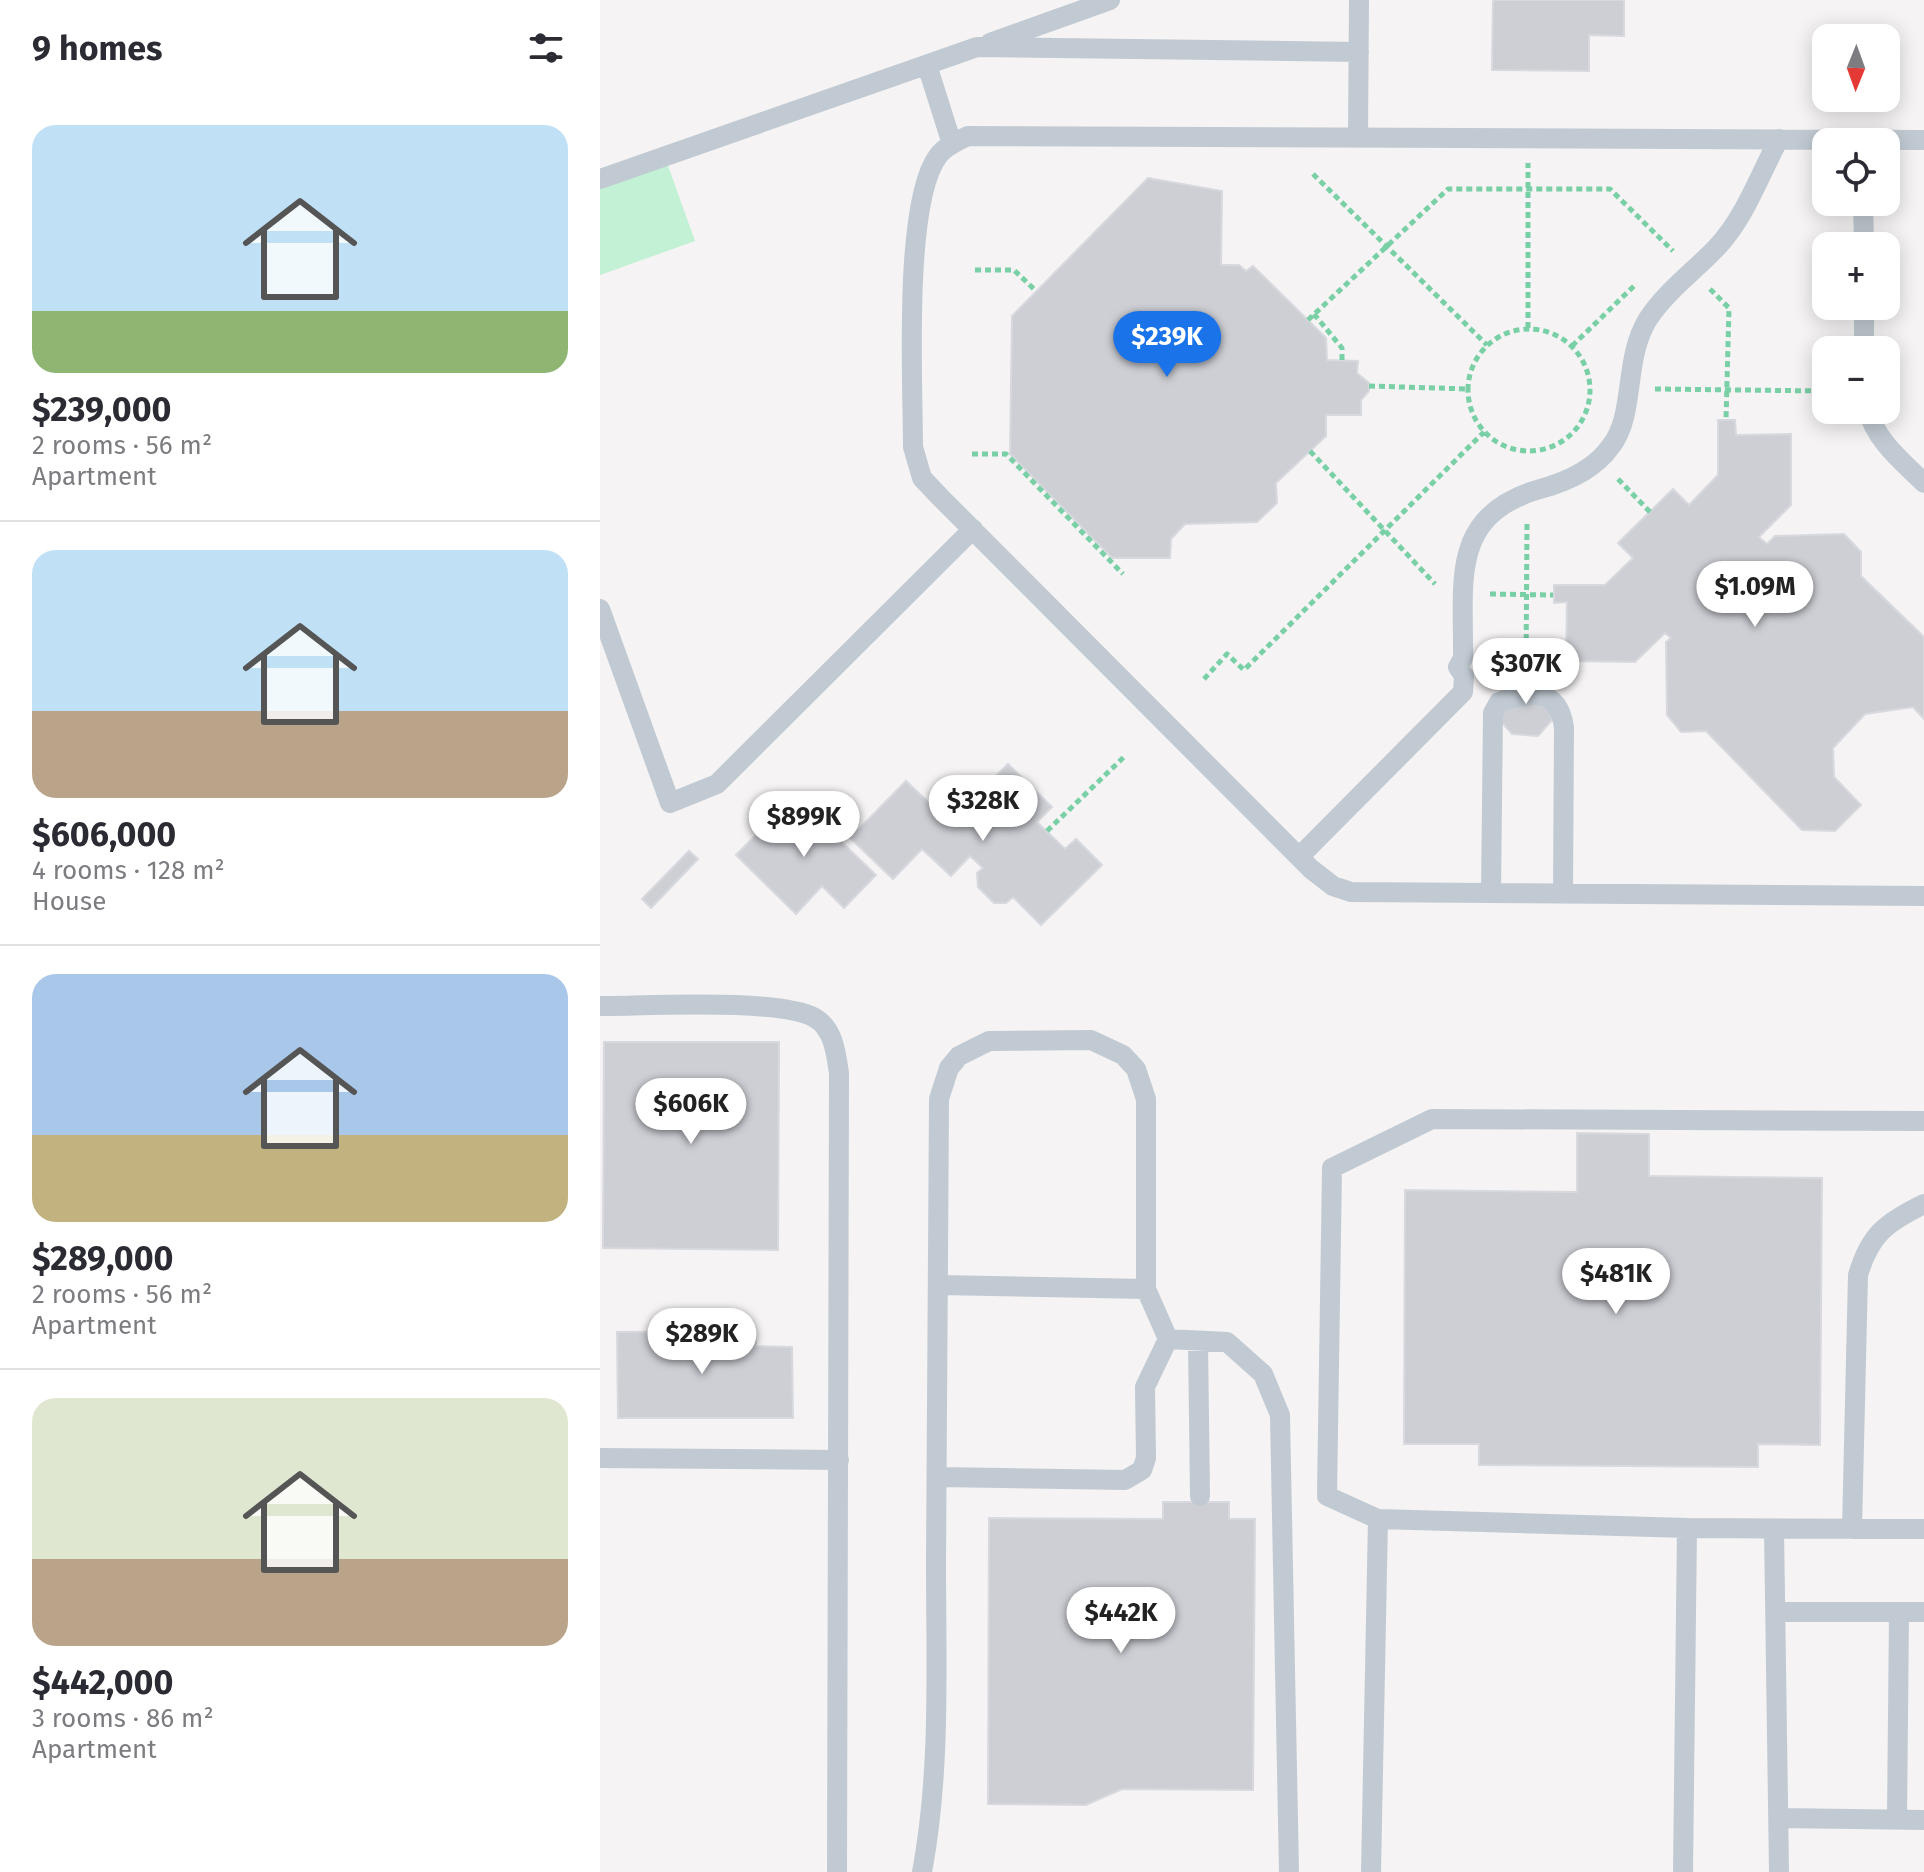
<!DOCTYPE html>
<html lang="en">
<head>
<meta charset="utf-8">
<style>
	body { margin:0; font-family:"Fira Sans",sans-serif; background:#f7f7f7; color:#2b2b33; height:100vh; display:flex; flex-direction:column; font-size:30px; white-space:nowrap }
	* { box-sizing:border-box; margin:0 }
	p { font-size:26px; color:#7c7c81 }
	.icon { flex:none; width:44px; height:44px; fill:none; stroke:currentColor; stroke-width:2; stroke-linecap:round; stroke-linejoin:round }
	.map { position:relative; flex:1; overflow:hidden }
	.panel { display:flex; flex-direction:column; background:#fff; width:600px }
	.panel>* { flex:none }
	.needle { width:52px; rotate:181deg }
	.buttons { position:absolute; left:1212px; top:24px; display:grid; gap:16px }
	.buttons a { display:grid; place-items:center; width:88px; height:88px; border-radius:16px; background:#fff; box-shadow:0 4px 20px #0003; font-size:40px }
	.price { position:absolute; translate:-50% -68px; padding:0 18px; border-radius:28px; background:#fff; color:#222; font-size:26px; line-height:52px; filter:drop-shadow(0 2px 4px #0008) }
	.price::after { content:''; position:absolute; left:50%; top:48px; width:24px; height:18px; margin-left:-12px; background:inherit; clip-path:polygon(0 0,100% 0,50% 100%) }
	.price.selected { background:#1a73e8; color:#fff }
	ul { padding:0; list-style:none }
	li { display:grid; align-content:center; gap:16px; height:424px; padding:0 32px }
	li+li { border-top:2px solid #e1e1e2 }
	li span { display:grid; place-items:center; height:248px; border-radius:24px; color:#555 }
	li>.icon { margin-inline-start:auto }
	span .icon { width:144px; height:144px; fill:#fffc; stroke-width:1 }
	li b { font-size:34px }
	h2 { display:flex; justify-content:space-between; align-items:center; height:96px; padding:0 32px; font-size:34px }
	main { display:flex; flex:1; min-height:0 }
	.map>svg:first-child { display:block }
	.green { fill:#c3f1d5 }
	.building { fill:#cdcfd5; stroke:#d7d9de; stroke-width:2 }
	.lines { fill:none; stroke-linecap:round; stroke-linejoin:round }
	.path { stroke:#7ad0a6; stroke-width:5; stroke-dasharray:6 4; stroke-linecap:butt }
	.service { stroke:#c1cad2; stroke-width:20 }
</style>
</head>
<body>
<main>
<section class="panel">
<h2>9 homes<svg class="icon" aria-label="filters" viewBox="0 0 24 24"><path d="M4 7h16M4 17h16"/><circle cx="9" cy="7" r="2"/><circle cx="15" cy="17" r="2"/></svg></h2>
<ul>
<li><span style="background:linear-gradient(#bfe0f5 75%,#8fb573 0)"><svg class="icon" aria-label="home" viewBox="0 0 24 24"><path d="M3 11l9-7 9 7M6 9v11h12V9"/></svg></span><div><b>$239,000</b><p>2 rooms · 56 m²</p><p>Apartment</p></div></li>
<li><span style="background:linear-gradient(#bfe0f5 65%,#b9a48a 0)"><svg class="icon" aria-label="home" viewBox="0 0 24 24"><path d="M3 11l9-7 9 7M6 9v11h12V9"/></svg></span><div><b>$606,000</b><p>4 rooms · 128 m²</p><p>House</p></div></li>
<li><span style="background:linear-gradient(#a9c7e8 65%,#c2b280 0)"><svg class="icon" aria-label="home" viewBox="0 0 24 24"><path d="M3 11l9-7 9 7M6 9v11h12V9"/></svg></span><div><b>$289,000</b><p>2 rooms · 56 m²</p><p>Apartment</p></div></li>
<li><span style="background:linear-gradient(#dfe7d0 65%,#b9a48a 0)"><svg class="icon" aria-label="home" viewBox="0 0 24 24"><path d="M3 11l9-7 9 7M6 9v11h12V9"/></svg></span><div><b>$442,000</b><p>3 rooms · 86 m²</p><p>Apartment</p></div></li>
</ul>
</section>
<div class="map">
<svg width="1324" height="1872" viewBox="0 0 1324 1872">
	<rect width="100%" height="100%" fill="#f5f3f3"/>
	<path class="green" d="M67 163 95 241 0 275V187Z"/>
	<path class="building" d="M893 0H1024V36L989 35V71L892 70Z
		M548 178 622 191 621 265H639L646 271 653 266 726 338 727 360 758 361 757 373 769 383V391L761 400V415H726V436L676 483 677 503 657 522 585 524 571 539 570 558H512L410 454 412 316Z
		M1118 420H1135L1136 435 1191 434V505L1159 537 1167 544 1175 536 1244 534 1261 552V576L1324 637V719L1313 707 1265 714 1233 748 1234 777 1261 805 1235 831 1202 830 1106 731 1081 732 1067 715 1066 642 1071 638 1065 633 1035 662 966 661 967 602 954 603V585H1005L1033 558 1018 543 1073 489 1089 505 1118 475Z
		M937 676 954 692 952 720 938 736 912 734 898 718 899 693 914 677Z
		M408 764 452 807 437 822 465 849 476 839 502 865 441 925 413 897 406 903H394L378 887 377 873 383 868 370 856 351 876 322 849 293 879 250 838 306 781 344 817H354Z
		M194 796 276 875 244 908 222 886 196 914 136 855Z
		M89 851 98 859 51 908 42 899Z
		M4 1042H179L178 1250 3 1248Z
		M977 1133 1049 1134V1176L1222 1178 1220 1445 1158 1444V1467L879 1465V1444H804L805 1190 977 1192Z
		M155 1331 156 1346 192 1347 193 1418H18L17 1332Z
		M563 1502H629V1519H655L653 1790 522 1789 486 1805 388 1804 389 1518 563 1519Z"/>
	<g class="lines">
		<path class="path" d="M713 174 887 345
			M375 270H414L436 291
			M1110 289 1129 308 1126 420
			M714 314 742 348V360
			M708 320 848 189H1010L1073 251
			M928 328V163
			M868 390a61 61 0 1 1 122 0a61 61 0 1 1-122 0Z
			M972 346 1034 286
			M769 386 868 389
			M1055 389 1226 391
			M710 451 835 584
			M372 454H406L523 574
			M1018 479 1050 512
			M890 594 953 595
			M926 670 927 524
			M604 679 627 654 644 670 884 432
			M447 831 526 755"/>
		<path class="service" d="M390 43 510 0
			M327 65 352 144
			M758 136 759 0
			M1324 140 368 136C358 141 345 146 338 156 303 203 313 384 313 447L322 478 340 497 711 869 733 886 751 892 1324 896
			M0 179 377 47 759 52
			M1263 202 1264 246
			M1264 306V350
			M1268 410C1275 440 1303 462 1324 483
			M0 609 70 803 117 784 373 529
			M699 857 863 692 864 676 858 667 863 658C864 581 849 515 940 489 966 482 995 469 1011 446 1036 414 1023 359 1048 319 1067 290 1096 270 1119 245 1146 215 1160 174 1179 139
			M891 893 893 713 899 702C931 692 958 687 964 727L963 893
			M0 1006C46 1006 180 998 215 1018 234 1029 236 1054 239 1073L237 1872
			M338 1285 546 1289
			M568 1339 627 1342 663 1374 680 1415 689 1872
			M598 1341 600 1496
			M0 1458 239 1460
			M778 1519 1087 1528
			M1174 1529 1179 1872
			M1252 1529 1258 1275C1270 1234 1287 1222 1324 1204
			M1177 1612H1324
			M1179 1818 1324 1820
			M1297 1819 1299 1612
			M322 1872C341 1771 336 1665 336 1562 337 1408 338 1254 339 1099L349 1068 359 1056 389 1041 491 1040 523 1055 536 1069 546 1099V1289L568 1339 545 1387 546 1458 542 1470 525 1480 337 1477
			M771 1872 778 1519 727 1496 732 1168 832 1119 1324 1121
			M1083 1872 1087 1528 1324 1529"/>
	</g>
</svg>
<div class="buttons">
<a><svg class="needle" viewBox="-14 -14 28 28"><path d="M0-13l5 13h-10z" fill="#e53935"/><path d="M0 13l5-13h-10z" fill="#7c7c81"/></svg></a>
<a><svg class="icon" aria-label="locate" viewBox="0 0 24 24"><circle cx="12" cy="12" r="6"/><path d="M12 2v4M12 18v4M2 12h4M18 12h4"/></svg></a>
<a>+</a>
<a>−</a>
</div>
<b class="price selected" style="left:567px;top:379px">$239K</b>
<b class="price" style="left:1155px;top:629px">$1.09M</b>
<b class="price" style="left:926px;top:706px">$307K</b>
<b class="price" style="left:383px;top:843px">$328K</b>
<b class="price" style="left:204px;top:859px">$899K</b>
<b class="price" style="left:91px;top:1146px">$606K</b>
<b class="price" style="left:1016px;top:1316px">$481K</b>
<b class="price" style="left:102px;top:1376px">$289K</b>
<b class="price" style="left:521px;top:1655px">$442K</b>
</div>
</main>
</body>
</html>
